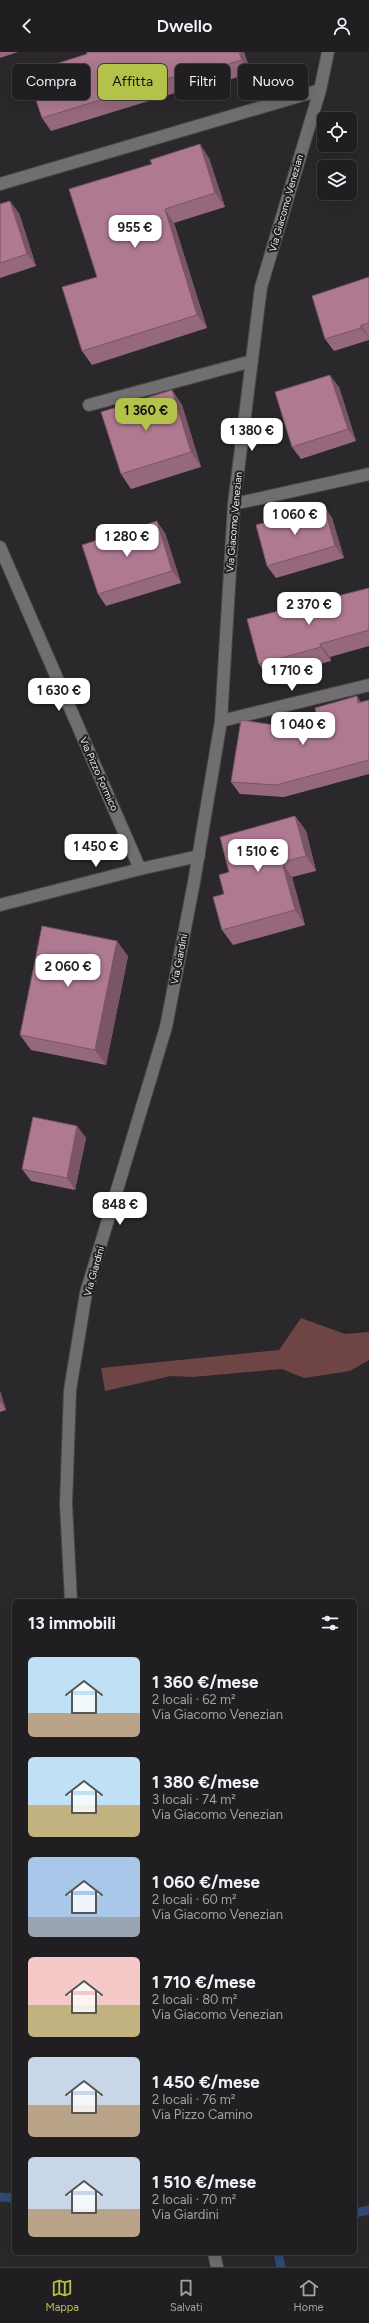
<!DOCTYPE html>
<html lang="it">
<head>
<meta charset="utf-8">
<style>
	body { margin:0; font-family:Figtree,sans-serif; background:#2d2b2d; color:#f1f3f6; height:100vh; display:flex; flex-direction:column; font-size:15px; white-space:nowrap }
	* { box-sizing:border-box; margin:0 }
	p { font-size:13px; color:#a2a2a5 }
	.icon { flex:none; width:22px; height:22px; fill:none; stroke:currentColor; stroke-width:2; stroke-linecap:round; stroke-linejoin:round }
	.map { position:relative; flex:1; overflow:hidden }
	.drawer { position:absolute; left:12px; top:1547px; width:345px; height:656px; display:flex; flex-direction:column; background:#201e20; border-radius:6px; box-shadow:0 4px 16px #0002,0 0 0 1px #3d3c3e }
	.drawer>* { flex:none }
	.guide { position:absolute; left:12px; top:12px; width:345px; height:36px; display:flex; gap:8px }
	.fabs { position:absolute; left:317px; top:60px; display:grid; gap:8px }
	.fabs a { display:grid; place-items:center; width:40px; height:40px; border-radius:6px; background:#201e20; box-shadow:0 4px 16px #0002,0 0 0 1px #3d3c3e; font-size:20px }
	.price { position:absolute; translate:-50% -34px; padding:0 9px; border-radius:8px; background:#fff; color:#222; font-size:13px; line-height:26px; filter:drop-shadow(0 1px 2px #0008) }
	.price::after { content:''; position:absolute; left:50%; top:24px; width:12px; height:9px; margin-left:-6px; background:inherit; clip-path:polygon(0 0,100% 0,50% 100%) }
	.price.active { background:#b4c24a; color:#111 }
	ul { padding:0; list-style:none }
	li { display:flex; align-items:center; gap:12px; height:100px; padding:0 16px }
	li span { display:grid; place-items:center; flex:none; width:112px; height:80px; border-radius:6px; color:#555 }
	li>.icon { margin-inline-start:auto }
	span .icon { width:48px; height:48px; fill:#fffc; stroke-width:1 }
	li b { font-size:17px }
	h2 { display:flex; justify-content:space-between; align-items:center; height:48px; padding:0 16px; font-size:17px }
	.pill { padding:0 14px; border-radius:6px; background:#201e20; box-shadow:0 4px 16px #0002,0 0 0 1px #3d3c3e; font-size:14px; line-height:36px }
	.pill.active { background:#b4c24a; color:#111 }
	header { display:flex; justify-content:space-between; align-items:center; height:52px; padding:0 16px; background:#201e20; font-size:18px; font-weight:600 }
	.menu { display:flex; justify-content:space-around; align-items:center; height:56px; border-top:1px solid #3d3c3e; background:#201e20; font-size:11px; color:#a2a2a5 }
	.menu a { display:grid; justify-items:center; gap:2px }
	.menu .active { color:#b4c24a }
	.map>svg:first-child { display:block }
	.green { fill:#6e4544 }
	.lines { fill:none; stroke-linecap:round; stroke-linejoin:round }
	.stream { stroke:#314b71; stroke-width:9 }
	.street-casing { stroke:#464547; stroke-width:14 }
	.street { stroke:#716e71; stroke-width:12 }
	.wall { fill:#96687d }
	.shaded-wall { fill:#7a5566 }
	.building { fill:#ae7991; stroke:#7a5566 }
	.labels { text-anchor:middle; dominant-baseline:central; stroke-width:4; stroke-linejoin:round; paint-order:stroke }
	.street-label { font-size:10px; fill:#eceaec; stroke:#201e21 }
</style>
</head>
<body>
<header><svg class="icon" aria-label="back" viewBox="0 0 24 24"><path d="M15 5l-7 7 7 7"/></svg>Dwello<svg class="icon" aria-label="person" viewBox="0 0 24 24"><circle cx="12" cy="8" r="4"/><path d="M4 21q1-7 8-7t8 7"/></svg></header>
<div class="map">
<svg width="369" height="2215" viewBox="0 0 369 2215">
	<rect width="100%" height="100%" fill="#2a282a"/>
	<path class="green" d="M301 1266 345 1282 369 1280V1308L350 1319 304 1326 282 1317 193 1325 171 1324 105 1339 101 1316 279 1298Z"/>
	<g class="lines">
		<path class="stream" d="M0 2145 14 2146
			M355 2161 369 2158
			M278 2201 281 2215"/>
		<g class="street-casing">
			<path id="street" d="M0 132 320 38
				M89 353 252 309
				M234 452 369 422
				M0 495 140 817
				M221 669 369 633
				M0 853 140 817 199 804
				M71 1549 66 1452 70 1338 86 1241 166 975 194 830 221 669 234 452 261 235 320 38 328 0
				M214 2201 217 2215"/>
		</g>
		<use href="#street" class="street"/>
	</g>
	<path class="wall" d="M0 0H18L0 6Z
		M244 0 251 21 190 40 188 37 51 79 42 66 87 2Z
		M209 106 225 155 174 171 207 276 92 313 82 299 97 225Z
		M0 152 19 161 36 214 0 226Z
		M369 225V288L334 299 325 287Z
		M339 335 356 389 301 407 292 395Z
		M172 338 182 353 201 415 131 437 121 422Z
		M324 454 332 466 344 506 276 526 267 514Z
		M165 481 181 531 106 554 98 542Z
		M369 536V594L330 605 331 609 268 626 259 612Z
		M369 648V722L284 745 240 742 231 730 321 680 361 650Z
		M295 764 306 779 316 819 292 825 305 873 233 893 222 878 224 842Z
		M128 904 106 1013 31 998 20 983Z
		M77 1074 86 1086 75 1138 31 1129 22 1117Z
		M0 1339 6 1358 0 1360Z"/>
	<path class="shaded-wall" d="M239 0H244L251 21 242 8Z
		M200 92 209 106 225 155 215 141Z
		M10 149 19 161 36 214 27 202Z
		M165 157 174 171 207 276 197 263Z
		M361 273 369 285V286L361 276Z
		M330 323 339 335 356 389 348 377Z
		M172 338 182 353 201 415 191 400Z
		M324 454 332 466 344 506 335 494Z
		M157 469 165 481 181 531 172 519Z
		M320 592 330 605 331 609 321 595Z
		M357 644 365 656 358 651Z
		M295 764 306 779 316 819 306 804Z
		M282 810 292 825 305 873 295 858Z
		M117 889 128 904 106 1013 95 998Z
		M77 1074 86 1086 75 1138 67 1126Z
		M0 1339 6 1358 0 1350Z"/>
	<path class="building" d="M87 0H239L242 8 181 27 180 23 42 66 27 21 87 2Z
		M200 92 215 141 165 157 197 263 82 299 62 235 97 225 69 137 152 112 150 108Z
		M10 149 27 202 0 211V152Z
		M369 225V271L361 273V276L325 287 312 244Z
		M330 323 348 377 292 395 275 340Z
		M172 338 191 400 121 422 101 360Z
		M324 454 335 494 267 514 256 473Z
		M157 469 172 519 98 542 82 493Z
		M369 536V578L320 592 321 595 259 612 247 567Z
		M357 644 358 651 369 648V708L276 733 231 730 241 668 321 680 315 656Z
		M295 764 306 804 282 810 295 858 222 878 213 845 224 842 219 823 229 820 220 785Z
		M42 874 117 889 95 998 20 983Z
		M33 1065 77 1074 67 1126 22 1117Z"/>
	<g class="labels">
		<g class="street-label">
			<text transform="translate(286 151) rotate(-74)">Via Giacomo Venezian</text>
			<text transform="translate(234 470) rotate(-85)">Via Giacomo Venezian</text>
			<text transform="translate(99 722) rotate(66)">Via Pizzo Formico</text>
			<text transform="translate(179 907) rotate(-79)">Via Giardini</text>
			<text transform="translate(94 1219) rotate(-74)">Via Giardini</text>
		</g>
	</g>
</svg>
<div class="fabs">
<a><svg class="icon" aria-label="locate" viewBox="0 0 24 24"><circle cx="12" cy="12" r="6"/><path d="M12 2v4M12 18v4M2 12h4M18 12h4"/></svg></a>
<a><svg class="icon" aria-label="layers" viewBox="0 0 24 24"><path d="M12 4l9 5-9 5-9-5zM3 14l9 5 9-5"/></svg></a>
</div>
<b class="price" style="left:135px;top:197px">955 €</b>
<b class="price active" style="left:146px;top:380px">1 360 €</b>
<b class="price" style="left:252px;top:400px">1 380 €</b>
<b class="price" style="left:295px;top:484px">1 060 €</b>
<b class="price" style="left:127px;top:506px">1 280 €</b>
<b class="price" style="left:309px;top:574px">2 370 €</b>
<b class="price" style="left:292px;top:640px">1 710 €</b>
<b class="price" style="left:59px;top:660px">1 630 €</b>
<b class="price" style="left:303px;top:694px">1 040 €</b>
<b class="price" style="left:96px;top:816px">1 450 €</b>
<b class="price" style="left:258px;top:821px">1 510 €</b>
<b class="price" style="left:68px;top:936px">2 060 €</b>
<b class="price" style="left:120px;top:1174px">848 €</b>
<div class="guide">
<a class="pill">Compra</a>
<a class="pill active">Affitta</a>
<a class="pill">Filtri</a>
<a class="pill">Nuovo</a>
</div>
<section class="drawer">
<h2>13 immobili<svg class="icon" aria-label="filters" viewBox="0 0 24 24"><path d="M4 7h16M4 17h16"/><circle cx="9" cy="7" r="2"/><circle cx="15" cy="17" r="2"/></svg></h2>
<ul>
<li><span style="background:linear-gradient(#bfe0f5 70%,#b9a48a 0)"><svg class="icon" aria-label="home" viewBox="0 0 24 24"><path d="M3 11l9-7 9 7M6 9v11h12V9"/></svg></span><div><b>1 360 €/mese</b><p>2 locali · 62 m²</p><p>Via Giacomo Venezian</p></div></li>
<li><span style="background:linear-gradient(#bfe0f5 60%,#c2b280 0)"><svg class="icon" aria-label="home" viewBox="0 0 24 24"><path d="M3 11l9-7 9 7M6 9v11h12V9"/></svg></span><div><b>1 380 €/mese</b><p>3 locali · 74 m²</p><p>Via Giacomo Venezian</p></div></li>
<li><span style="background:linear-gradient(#a9c7e8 75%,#9aa5b1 0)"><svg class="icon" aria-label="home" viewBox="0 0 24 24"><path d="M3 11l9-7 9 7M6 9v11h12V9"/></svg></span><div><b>1 060 €/mese</b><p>2 locali · 60 m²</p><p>Via Giacomo Venezian</p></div></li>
<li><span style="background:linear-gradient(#f6c9c9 60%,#c2b280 0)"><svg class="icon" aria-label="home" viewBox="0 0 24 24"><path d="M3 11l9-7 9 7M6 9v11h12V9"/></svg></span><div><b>1 710 €/mese</b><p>2 locali · 80 m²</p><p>Via Giacomo Venezian</p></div></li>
<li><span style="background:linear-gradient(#c9d6e8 60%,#b9a48a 0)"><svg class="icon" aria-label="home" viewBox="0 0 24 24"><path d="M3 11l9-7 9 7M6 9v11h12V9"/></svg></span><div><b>1 450 €/mese</b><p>2 locali · 76 m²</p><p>Via Pizzo Camino</p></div></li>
<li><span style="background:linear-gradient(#c9d6e8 65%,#b9a48a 0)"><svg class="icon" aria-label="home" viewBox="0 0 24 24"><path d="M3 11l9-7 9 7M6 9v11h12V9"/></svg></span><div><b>1 510 €/mese</b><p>2 locali · 70 m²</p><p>Via Giardini</p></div></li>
</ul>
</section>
</div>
<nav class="menu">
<a class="active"><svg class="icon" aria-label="map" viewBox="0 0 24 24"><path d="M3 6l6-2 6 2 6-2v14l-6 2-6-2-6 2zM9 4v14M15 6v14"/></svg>Mappa</a>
<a><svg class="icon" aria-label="saved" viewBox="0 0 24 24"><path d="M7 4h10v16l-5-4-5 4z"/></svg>Salvati</a>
<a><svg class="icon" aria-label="home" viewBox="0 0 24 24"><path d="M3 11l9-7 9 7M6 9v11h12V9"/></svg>Home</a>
</nav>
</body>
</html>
